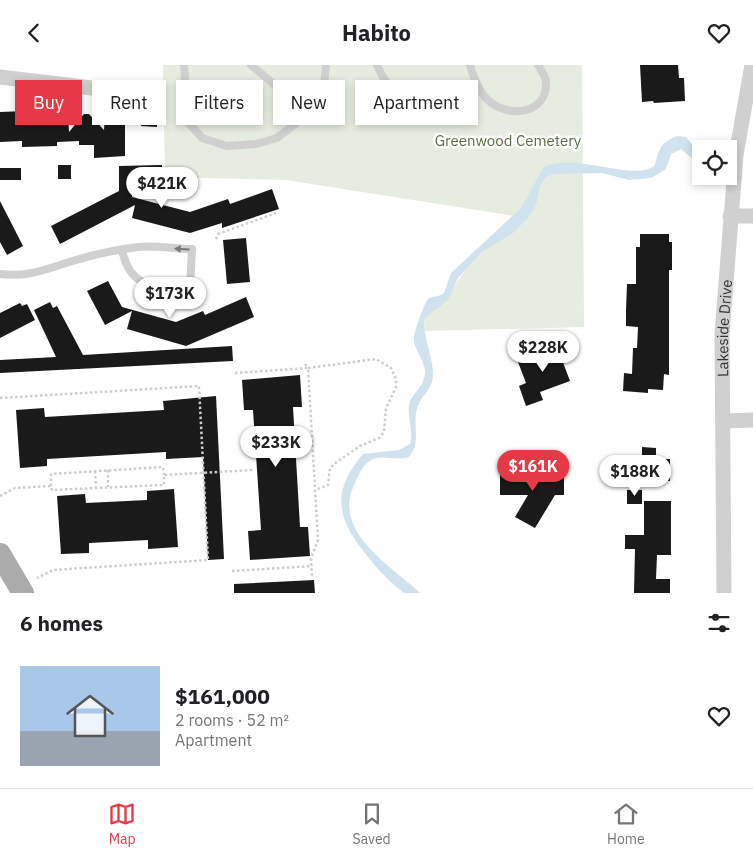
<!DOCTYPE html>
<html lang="en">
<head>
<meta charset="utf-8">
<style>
	body { margin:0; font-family:"IBM Plex Sans",sans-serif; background:#f6f6f6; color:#202124; height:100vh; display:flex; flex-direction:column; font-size:19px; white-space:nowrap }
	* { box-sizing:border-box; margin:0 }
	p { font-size:16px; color:#757577 }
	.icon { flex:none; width:28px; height:28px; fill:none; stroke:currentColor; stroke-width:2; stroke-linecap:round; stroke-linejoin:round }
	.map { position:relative; height:528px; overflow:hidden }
	.details { display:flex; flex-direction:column; background:#fff; flex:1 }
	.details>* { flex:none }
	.hud { position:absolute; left:15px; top:15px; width:500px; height:45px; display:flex; gap:10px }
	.fabs { position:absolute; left:692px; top:75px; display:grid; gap:10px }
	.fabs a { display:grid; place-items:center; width:45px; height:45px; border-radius:0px; background:#fff; box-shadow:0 2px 8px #0003; font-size:25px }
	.price { position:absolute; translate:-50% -42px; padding:0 11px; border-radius:18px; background:#fff; color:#222; font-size:16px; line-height:32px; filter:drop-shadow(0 1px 2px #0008) }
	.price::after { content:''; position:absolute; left:50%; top:30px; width:15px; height:11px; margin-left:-8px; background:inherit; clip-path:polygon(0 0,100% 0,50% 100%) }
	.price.current { background:#e63946; color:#fff }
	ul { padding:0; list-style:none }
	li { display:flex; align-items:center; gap:15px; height:125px; padding:0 20px }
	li+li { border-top:1px solid #e0e0e0 }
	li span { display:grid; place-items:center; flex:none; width:140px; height:100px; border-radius:0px; color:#555 }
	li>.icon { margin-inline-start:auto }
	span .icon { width:60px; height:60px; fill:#fffc; stroke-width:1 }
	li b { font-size:21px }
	h2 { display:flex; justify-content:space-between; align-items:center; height:60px; padding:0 20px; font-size:21px }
	.chip { padding:0 18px; border-radius:0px; background:#fff; box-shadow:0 2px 8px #0003; font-size:18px; line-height:45px }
	.chip.current { background:#e63946; color:#fff }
	header { display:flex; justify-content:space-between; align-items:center; height:65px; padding:0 20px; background:#fff; font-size:22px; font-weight:700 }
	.tab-bar { display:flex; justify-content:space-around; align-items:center; height:70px; border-top:1px solid #e0e0e0; background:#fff; font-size:14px; color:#757577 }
	.tab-bar a { display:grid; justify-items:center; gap:2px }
	.tab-bar .current { color:#e63946 }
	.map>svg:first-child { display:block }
	.green { fill:#e6ecdf }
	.water { fill:#cfe2ee }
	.building { fill:#1a1a1a }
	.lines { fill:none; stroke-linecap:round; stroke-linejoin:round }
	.path { stroke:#cdcdcd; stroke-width:2.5; stroke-dasharray:2.5 2.5; stroke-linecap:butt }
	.lane { stroke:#d0d0d0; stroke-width:8 }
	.street { stroke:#d0d0d0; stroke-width:15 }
	.primary { stroke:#ababab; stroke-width:22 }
	.oneway { fill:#7a7a7a }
	.labels { text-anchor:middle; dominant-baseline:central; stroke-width:5; stroke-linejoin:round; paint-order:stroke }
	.park-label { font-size:15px; fill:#56703f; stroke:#fff }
	.street-label { font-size:15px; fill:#333; stroke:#fff }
</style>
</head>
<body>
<header><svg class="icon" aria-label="back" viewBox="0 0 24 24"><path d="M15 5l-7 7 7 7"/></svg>Habito<svg class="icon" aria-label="heart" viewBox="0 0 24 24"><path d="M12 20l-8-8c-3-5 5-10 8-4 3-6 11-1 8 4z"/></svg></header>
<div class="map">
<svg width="753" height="528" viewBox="0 0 753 528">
	<rect width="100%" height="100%" fill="#fff"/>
	<path class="green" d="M163 0H582L584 262 425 266V253C453 234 458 206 485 185 500 173 516 168 527 153L286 115 165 112Z"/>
	<path class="water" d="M677 71 686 72 694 82 701 85V101L681 84 671 89 666 104 651 113 629 115 602 108 553 109 546 112 540 121 536 140 528 153 513 168 482 187 458 213 448 235 425 253C422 271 432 289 433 306 434 326 421 328 417 344 412 360 422 377 409 392 397 396 381 389 371 395 362 400 358 411 354 420 332 468 392 501 420 528H404C390 517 379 506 368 492 338 455 329 429 363 389L399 385 410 379C414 366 407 353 409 340 411 328 425 323 425 306 424 294 413 283 414 273 414 267 425 235 429 233 434 231 439 232 444 228L451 208 521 143 544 102C576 87 637 118 655 100 659 83 661 78 677 71Z"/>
	<path class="building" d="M640 0H678L679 13H684L685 36 654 38 653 36 642 37Z
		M142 33H156L157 62 141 61Z
		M26 46V49L68 48 69 67 84 49H89L104 65 105 49H116V55H125V91L94 93V80H79V76L57 77V81L22 82V76L0 77V47Z
		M58 100H71V114H58Z
		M162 100V114L132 113V132L190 147 228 134 230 139 272 124 279 144 222 163V158L190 168 132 153 135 140 60 179 51 161 119 126V101Z
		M0 103H21V115H0Z
		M0 136 23 181 7 190 0 177Z
		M640 169H669V177H672V205H669V310L664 309 663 325 648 324V328L623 326 624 308 632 309 633 283H637L638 262 626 261V245L627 219H636V182H640Z
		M246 173 250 217 227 219 223 175Z
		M108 216 122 242 176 257 203 246 205 250 246 232 254 252 186 281 127 264 132 246 105 260 87 226Z
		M50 237 53 243 57 241 83 290 232 281 233 296 0 308V295L56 292 34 245Z
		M20 238 22 241 27 239 35 255 0 273V248Z
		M553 271 570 316 540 327 543 335 526 341 519 321 526 318 518 297 546 287 541 276Z
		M300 310 302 342H293L300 462H308L310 491 250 495 248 466 261 465 253 345H244L242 315Z
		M216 331 224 494 208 495 203 392 166 394V387L47 394V401L20 403 16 345 44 343 45 352 164 345 163 336Z
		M642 382 656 383V394H670V416L642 415Z
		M564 407V430H555L535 463 515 452 528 430H500V408Z
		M174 424 178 482 148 484V475L89 478V488L61 489 57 431 85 429 86 438 147 435V426Z
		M627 425H642V439H627Z
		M644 436H671V490H657L656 514H670V528H634L635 484H625V470H644Z
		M314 515 315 528H234V519Z"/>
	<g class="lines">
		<path class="path" d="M216 174 218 169 276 148
			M305 299 308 303 376 294 391 303 396 314V322L386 343 384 367 379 373 360 381 334 399 330 403 328 420 315 425
			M235 308 308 303 318 475 311 493 312 513
			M0 333 199 321 208 495 53 505 37 513
			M108 405V422
			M95 406 96 423
			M51 421V409L163 402 164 410
			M0 431 15 423 51 421 52 425 164 420V410L253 405
			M232 506 312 501"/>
		<path class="lane" d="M184 0 188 57 202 73 227 81 256 79 277 73 295 59 324 21 326 0
			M251 0 306 46
			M377 0C382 12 389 23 399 31 416 45 451 56 467 36 470 31 473 24 475 18
			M470 0C474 14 480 31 493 39 514 53 547 47 546 17 546 12 541 5 538 0
			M0 209C22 212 39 207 60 200 84 192 113 185 138 182 155 180 175 184 192 184L190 223C155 220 131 226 122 185"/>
		<g class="street">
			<path d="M0 12 117 26"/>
			<path d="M730 151H753"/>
			<path d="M724 356 753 355"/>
			<path id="s1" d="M724 528 722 269 736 90 752 0"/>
		</g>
		<path class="primary" d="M0 489 23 528"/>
	</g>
	<defs><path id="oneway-solid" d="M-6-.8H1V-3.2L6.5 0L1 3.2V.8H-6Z" transform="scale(1.25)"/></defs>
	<use class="oneway" href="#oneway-solid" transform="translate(182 184) rotate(-177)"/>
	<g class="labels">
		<g class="park-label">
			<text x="508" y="75">Greenwood Cemetery</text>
		</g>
		<g class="street-label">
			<text stroke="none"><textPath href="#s1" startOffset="265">Lakeside Drive</textPath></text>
		</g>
	</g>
</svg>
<div class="fabs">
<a><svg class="icon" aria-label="locate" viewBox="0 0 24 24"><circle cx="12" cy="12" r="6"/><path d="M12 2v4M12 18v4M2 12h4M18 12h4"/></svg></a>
</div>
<b class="price" style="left:162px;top:144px">$421K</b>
<b class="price" style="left:170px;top:254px">$173K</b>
<b class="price" style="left:543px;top:308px">$228K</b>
<b class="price" style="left:276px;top:403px">$233K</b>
<b class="price current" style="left:533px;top:427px">$161K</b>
<b class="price" style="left:635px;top:432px">$188K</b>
<div class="hud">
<a class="chip current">Buy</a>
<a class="chip">Rent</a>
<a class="chip">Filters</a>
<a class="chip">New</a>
<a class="chip">Apartment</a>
</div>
</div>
<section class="details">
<h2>6 homes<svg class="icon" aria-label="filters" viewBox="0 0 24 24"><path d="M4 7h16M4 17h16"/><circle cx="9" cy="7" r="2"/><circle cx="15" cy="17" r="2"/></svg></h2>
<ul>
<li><span style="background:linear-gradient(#a9c7e8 65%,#9aa5b1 0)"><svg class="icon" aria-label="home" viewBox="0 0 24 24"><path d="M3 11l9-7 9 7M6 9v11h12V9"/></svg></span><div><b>$161,000</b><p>2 rooms · 52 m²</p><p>Apartment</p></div><svg class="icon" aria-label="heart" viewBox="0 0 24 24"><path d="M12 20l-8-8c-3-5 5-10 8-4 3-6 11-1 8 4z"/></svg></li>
</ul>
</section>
<nav class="tab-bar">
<a class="current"><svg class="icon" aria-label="map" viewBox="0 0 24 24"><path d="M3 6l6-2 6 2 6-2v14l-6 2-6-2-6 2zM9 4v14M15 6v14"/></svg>Map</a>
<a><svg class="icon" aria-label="saved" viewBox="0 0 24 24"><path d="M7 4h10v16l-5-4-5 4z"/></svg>Saved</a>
<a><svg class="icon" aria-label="home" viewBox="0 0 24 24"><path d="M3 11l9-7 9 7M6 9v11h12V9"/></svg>Home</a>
</nav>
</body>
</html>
